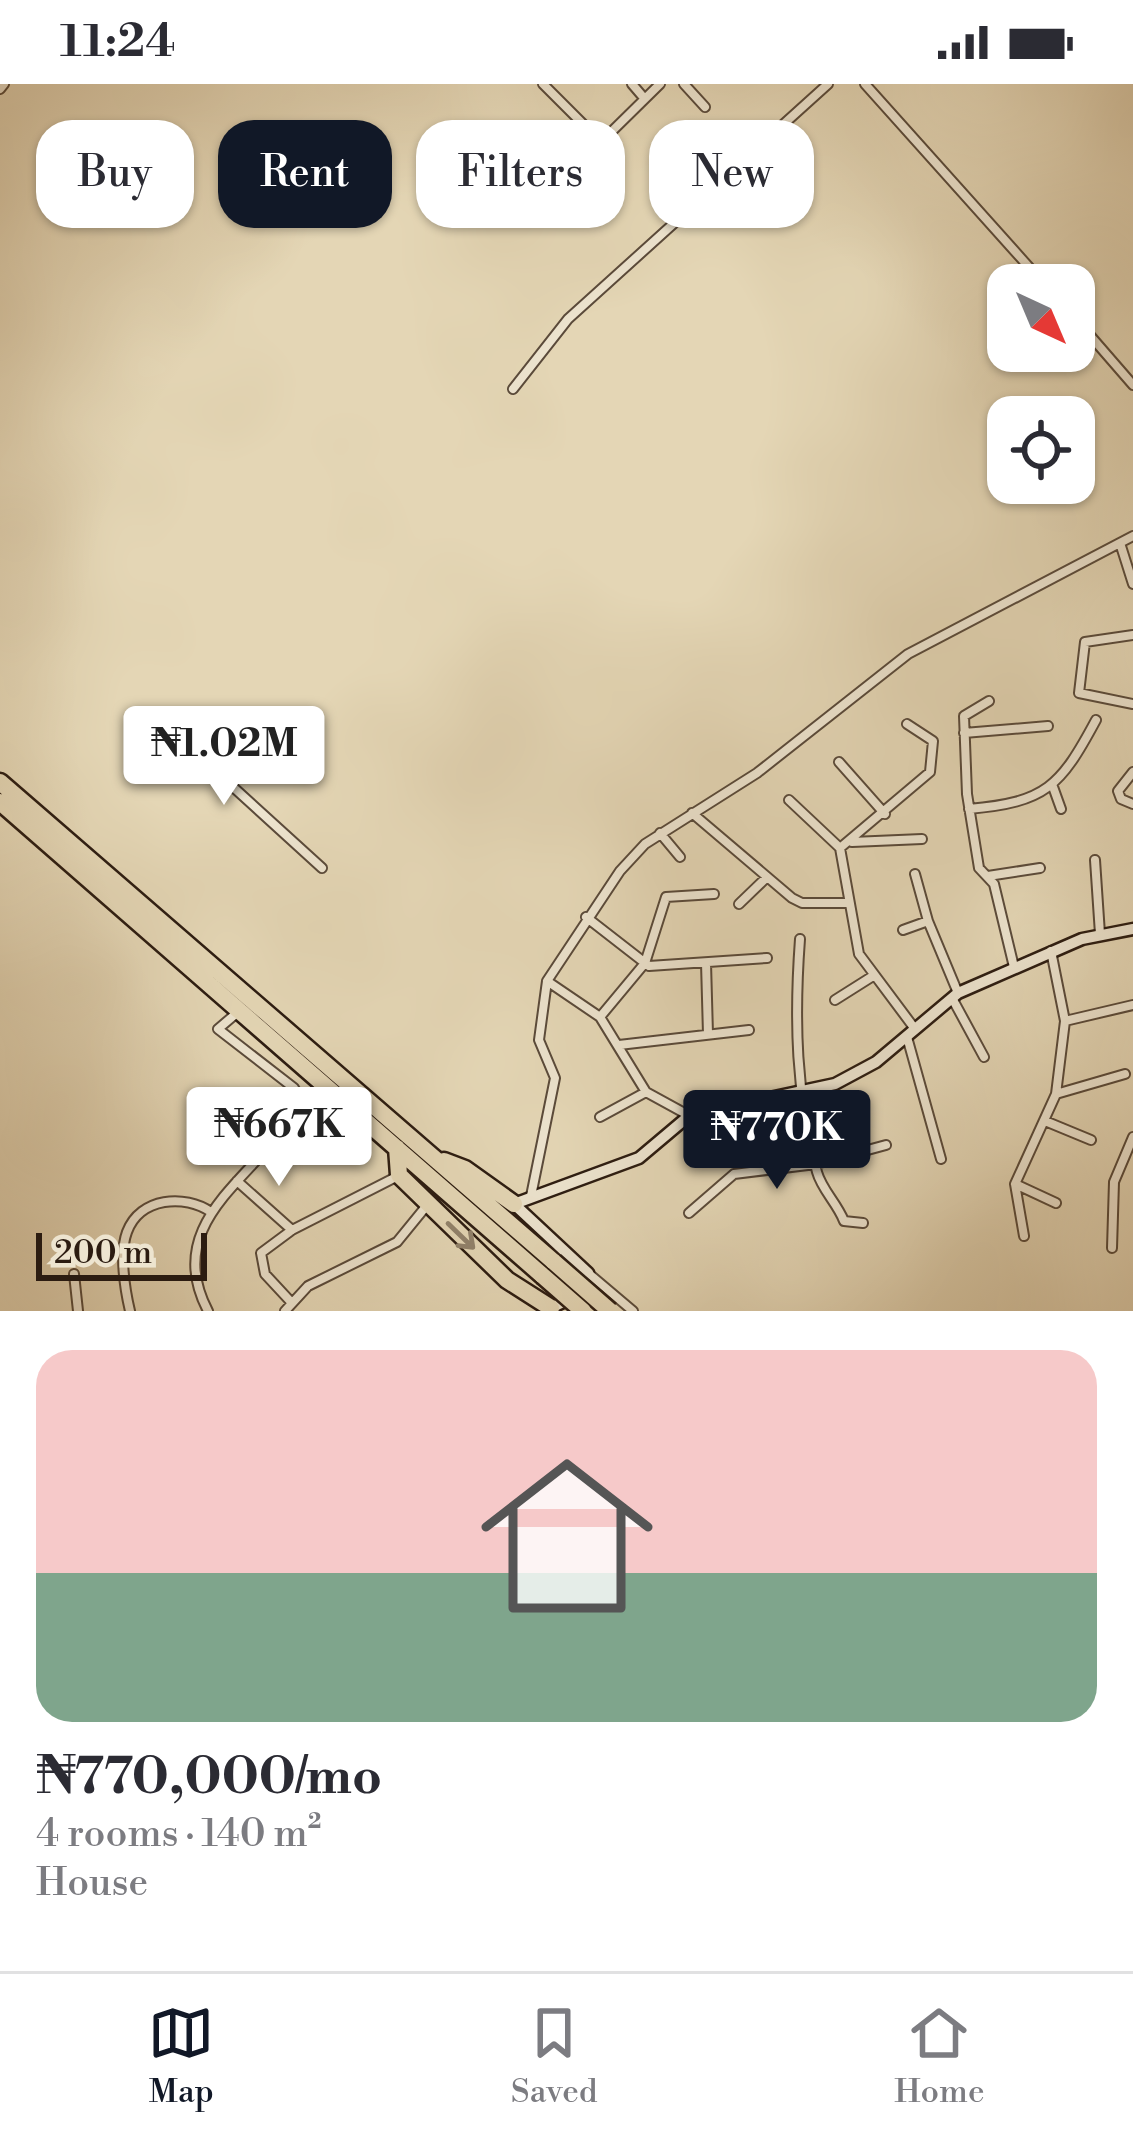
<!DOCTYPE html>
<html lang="en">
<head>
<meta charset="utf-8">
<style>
	body { margin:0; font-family:"Libre Bodoni",serif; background:#f7f7f7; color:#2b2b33; height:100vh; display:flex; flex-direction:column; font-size:45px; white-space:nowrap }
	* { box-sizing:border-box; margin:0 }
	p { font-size:39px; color:#7c7c81 }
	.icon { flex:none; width:66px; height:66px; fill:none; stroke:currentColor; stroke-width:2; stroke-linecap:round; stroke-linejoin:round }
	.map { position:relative; height:1227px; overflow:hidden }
	.details { display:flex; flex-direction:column; background:#fff; flex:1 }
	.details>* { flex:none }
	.top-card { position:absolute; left:36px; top:36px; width:1062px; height:108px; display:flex; gap:24px }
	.needle { width:78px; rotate:136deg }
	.fabs { position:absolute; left:987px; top:180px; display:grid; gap:24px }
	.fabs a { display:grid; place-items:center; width:108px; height:108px; border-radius:24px; background:#fff; box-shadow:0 3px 9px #0004; font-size:60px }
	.scale { position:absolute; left:36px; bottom:30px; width:171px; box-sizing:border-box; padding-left:12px; border:6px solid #2c1c11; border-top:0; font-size:33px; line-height:42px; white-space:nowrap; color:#2c1c11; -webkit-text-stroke:9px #ede4cf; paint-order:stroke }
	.price { position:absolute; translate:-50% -102px; padding:0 27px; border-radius:12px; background:#fff; color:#222; font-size:39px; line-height:78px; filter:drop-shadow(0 3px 6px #0008) }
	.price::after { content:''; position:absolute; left:50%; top:72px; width:36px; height:27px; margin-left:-18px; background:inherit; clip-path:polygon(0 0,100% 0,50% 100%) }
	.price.active { background:#111827; color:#fff }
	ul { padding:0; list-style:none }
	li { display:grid; align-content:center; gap:24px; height:636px; padding:0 36px }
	li span { display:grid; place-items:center; height:372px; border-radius:36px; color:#555 }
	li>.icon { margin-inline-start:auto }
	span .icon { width:216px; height:216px; fill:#fffc; stroke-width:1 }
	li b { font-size:51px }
	.tag { padding:0 42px; border-radius:36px; background:#fff; box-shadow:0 3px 9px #0004; font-size:42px; line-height:108px }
	.tag.active { background:#111827; color:#fff }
	.status { display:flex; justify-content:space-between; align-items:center; height:84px; padding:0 60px; background:#fff; direction:ltr }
	.status svg { height:33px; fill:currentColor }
	.menu { display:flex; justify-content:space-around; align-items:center; height:168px; border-top:3px solid #e1e1e2; background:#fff; font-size:33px; color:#7c7c81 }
	.menu a { display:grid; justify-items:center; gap:6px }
	.menu .active { color:#111827 }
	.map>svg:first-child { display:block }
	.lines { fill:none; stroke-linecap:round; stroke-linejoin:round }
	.street-casing { stroke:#5a4a3a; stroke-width:12 }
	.secondary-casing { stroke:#2c1c11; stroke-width:15 }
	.highway-casing { stroke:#2c1c11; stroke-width:21 }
	.street { stroke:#ede4cf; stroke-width:8 }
	.secondary { stroke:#ede4cf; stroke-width:10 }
	.highway { stroke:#e4d6b5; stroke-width:16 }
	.highway-bridge-casing { stroke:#2c1c11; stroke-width:21; stroke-linecap:butt }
	.highway-bridge { stroke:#e4d6b5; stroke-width:16 }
	.oneway { stroke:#91826b }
</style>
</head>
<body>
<div class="status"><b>11:24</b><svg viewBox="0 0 49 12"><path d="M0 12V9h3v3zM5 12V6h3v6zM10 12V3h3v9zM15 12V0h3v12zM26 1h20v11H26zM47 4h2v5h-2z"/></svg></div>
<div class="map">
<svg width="1133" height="1227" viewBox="0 0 1133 1227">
	<rect width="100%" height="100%" fill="#e4d6b5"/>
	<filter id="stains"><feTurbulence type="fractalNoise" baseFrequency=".00167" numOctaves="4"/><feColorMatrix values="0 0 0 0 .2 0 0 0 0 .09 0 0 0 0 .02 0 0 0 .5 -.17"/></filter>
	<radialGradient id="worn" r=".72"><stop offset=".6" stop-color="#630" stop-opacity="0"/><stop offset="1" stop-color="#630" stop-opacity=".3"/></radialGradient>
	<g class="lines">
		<g class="street-casing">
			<path id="street" d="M543 0 601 58 660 0
				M632 0 644 14
				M684 0 705 23
				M865 0 1045 201
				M0 5 4 0
				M1074 233 1133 301
				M513 305 568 235 828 0
				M1120 459 1133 500
				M1133 551 1085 558 1079 609 1133 620
				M989 617 964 632 967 710 979 784 994 800 1014 883
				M155 632 322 784
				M964 649 1048 642
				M839 678 885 730
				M1133 688 1118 707 1121 715 1133 720
				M1052 700 1061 725
				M789 716 840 764 859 870 915 945
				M969 725C1046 718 1060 703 1096 636
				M692 729 792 814 802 819H848
				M660 749 680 773
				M852 758 922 755
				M840 764 930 688 933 657 907 640
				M1095 776 1100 850
				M915 790 928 837 958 909
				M988 792 1040 784
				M739 820 767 793
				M586 833 649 882 767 874
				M903 846 928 837
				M800 855C794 936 796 1010 817 1088 822 1106 837 1119 844 1137L863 1139
				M706 879 708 950
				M547 897 600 933 646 1008 688 1031
				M952 914 984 973
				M835 916 873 892
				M600 933 645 879 666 813 714 810
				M1065 937 1133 921
				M907 953 941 1075
				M619 961 749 946
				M1056 1010 1125 990
				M600 1033 646 1008
				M1045 1037 1091 1056
				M237 1097 292 1146
				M1015 1100 1056 1119
				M531 1112 555 994 539 956 547 897 620 787 645 760 757 689 908 570 1133 452
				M689 1129 734 1090 816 1080 886 1061
				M1024 1152 1015 1100 1056 1010 1065 937 1051 867
				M1112 1164 1114 1098 1133 1053
				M588 1189 633 1227
				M74 1190 78 1227
				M291 1218 265 1190 261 1169 292 1146 398 1092
				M130 1227C125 1206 119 1169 127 1148 140 1113 185 1110 211 1128
				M208 1227C156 1129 277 1084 300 1014L294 1004 218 945 238 928
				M285 1227 308 1202 397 1158 428 1120"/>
		</g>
		<g class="secondary-casing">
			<path id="secondary" d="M551 1224 567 1216 588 1189 514 1120 639 1074 690 1031 835 1000 876 978 958 909 1082 855 1133 845"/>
		</g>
		<g class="highway-casing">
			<path id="highway" d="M0 698 554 1178
				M0 718 543 1192
				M397 1064 399 1091 507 1196 551 1224
				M444 1077 465 1085 514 1120"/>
		</g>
		<use href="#street" class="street"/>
		<use href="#secondary" class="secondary"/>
		<use href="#highway" class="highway"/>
		<g class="highway-bridge-casing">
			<path id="highway-bridge" d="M554 1178 610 1227
				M543 1192 583 1227"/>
		</g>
		<use href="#highway-bridge" class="highway-bridge"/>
	</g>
	<defs><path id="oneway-shaft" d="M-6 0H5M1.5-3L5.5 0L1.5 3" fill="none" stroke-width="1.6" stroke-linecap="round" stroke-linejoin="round" transform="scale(3)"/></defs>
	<use class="oneway" href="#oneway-shaft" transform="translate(461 1152) rotate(44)"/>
	<rect width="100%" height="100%" filter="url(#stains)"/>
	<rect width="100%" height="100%" fill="url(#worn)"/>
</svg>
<div class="fabs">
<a><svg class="needle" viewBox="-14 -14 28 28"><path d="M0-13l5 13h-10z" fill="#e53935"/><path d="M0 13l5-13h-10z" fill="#7c7c81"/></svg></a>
<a><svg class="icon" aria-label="locate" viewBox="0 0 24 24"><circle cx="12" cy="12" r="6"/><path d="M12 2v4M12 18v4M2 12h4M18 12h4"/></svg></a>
</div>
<div class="scale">200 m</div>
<b class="price" style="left:224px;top:724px">₦1.02M</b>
<b class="price" style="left:279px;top:1105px">₦667K</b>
<b class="price active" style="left:777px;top:1108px">₦770K</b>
<div class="top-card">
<a class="tag">Buy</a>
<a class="tag active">Rent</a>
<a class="tag">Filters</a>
<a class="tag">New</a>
</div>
</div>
<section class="details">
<ul>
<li><span style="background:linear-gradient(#f6c9c9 60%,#7fa58c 0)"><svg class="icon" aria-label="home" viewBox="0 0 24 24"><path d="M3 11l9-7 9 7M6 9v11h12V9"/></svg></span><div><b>₦770,000/mo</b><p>4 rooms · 140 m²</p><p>House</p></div></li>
</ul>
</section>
<nav class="menu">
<a class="active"><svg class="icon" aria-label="map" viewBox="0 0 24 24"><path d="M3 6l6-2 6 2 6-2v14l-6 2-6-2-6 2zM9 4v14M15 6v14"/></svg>Map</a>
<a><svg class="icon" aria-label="saved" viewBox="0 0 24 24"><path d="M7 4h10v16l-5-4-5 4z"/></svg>Saved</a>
<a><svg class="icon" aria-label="home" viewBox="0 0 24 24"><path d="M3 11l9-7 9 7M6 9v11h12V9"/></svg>Home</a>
</nav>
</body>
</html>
